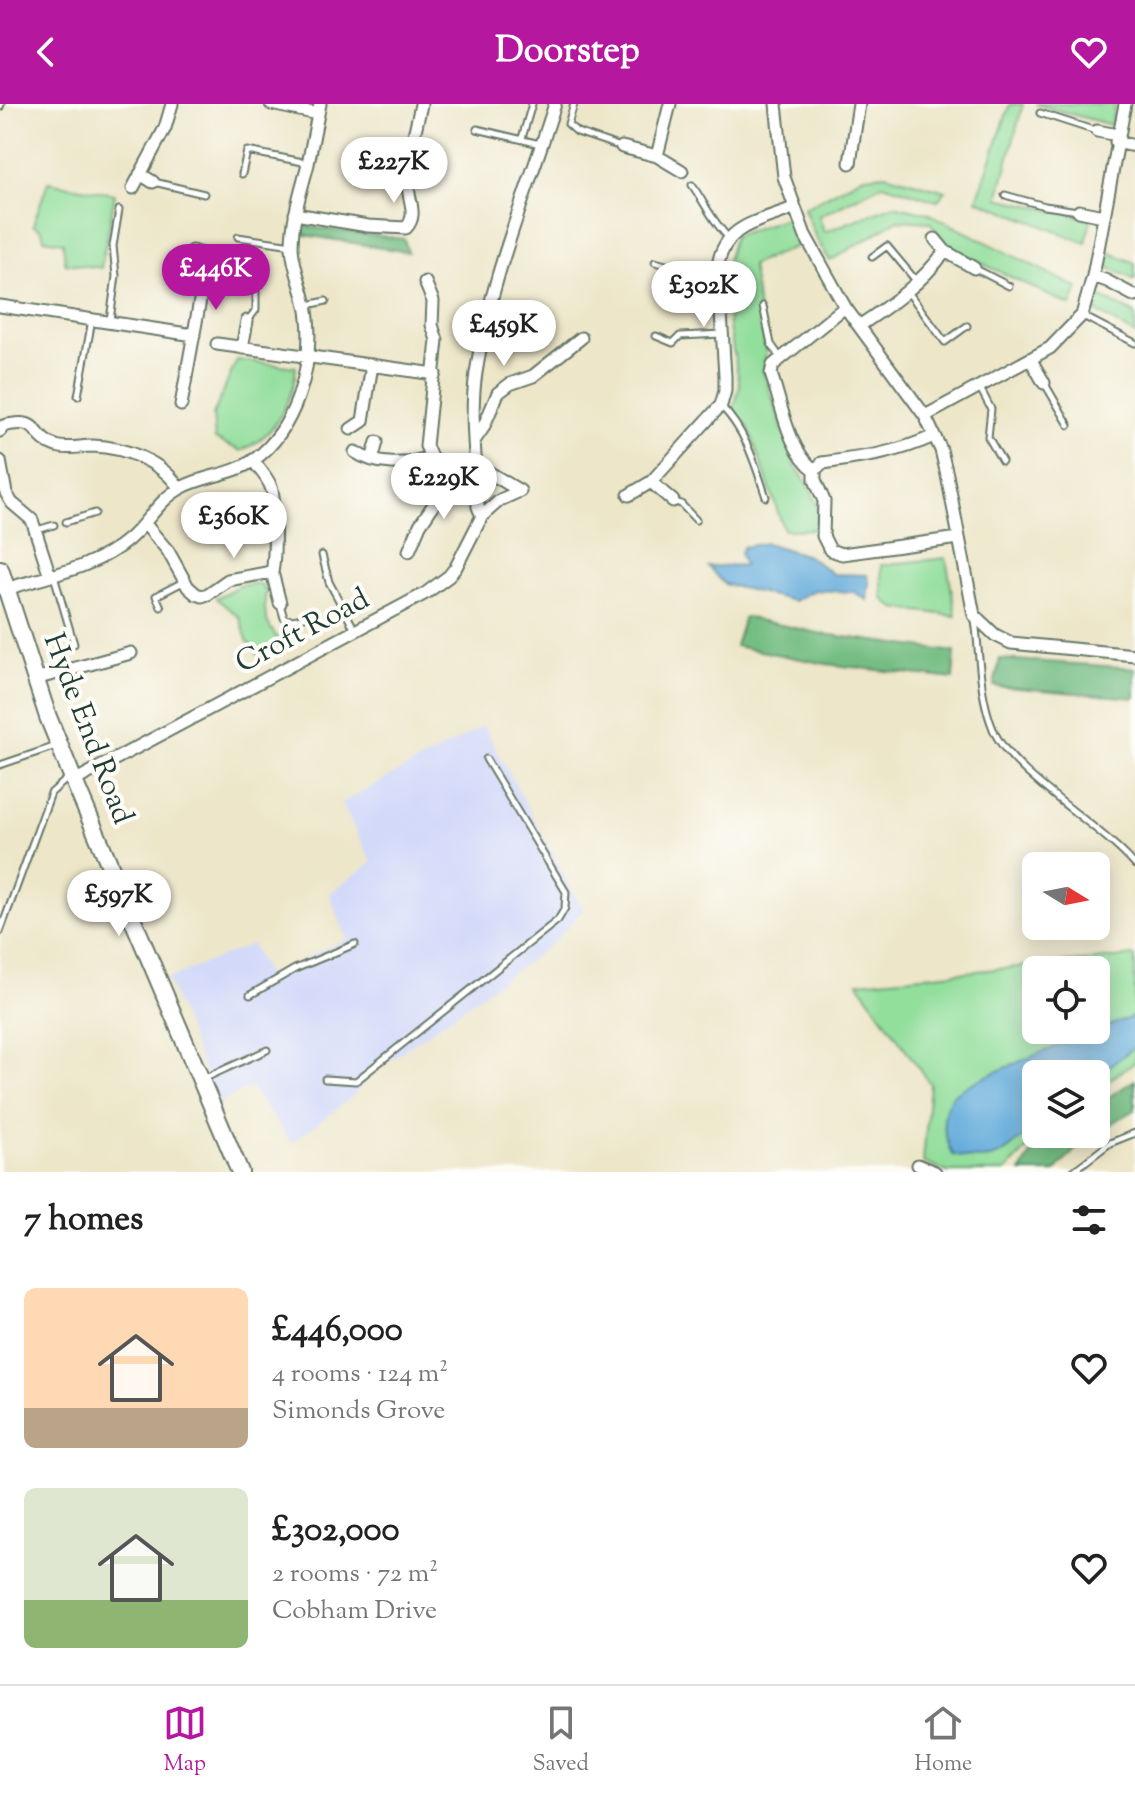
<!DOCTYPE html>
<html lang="en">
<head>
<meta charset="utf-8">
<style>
	body { margin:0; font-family:"Sorts Mill Goudy",serif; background:#f6f6f6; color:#222; height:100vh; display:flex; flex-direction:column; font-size:30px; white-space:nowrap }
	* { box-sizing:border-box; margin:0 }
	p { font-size:26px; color:#767676 }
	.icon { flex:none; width:44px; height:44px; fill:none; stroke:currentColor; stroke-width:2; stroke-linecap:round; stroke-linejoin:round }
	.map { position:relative; height:1068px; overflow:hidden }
	.details { display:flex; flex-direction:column; background:#fff; flex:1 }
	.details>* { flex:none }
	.needle { width:52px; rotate:100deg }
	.fabs { position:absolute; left:1022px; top:748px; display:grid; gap:16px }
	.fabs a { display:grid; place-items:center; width:88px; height:88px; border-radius:12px; background:#fff; box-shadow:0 4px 20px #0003; font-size:40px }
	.price { position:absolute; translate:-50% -68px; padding:0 18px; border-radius:28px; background:#fff; color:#222; font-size:26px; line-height:52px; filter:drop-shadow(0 2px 4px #0008) }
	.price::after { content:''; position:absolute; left:50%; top:48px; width:24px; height:18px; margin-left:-12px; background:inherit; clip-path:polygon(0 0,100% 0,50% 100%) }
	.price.selected { background:#b5179e; color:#fff }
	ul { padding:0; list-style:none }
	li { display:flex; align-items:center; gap:24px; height:200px; padding:0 24px }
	li span { display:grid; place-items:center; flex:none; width:224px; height:160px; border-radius:12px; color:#555 }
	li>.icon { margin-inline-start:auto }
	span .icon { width:96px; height:96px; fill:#fffc; stroke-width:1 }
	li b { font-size:34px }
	h2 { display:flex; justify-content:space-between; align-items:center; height:96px; padding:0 24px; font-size:34px }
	header { display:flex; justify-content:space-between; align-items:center; height:104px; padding:0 24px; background:#b5179e; color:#fff; font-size:36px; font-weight:800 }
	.tab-bar { display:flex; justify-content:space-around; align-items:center; height:112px; border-top:2px solid #e0e0e0; background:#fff; font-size:22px; color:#767676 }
	.tab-bar a { display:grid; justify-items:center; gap:4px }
	.tab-bar .selected { color:#b5179e }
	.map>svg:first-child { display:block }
	.built { fill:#d2d9f9 }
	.green { fill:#92de9b; stroke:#588e68; stroke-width:2; fill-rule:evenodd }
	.forest { fill:#75bd83; stroke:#4a7d5c; stroke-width:2 }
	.water { fill:#64acdb; stroke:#427488; stroke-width:2 }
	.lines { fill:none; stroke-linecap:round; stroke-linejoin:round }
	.stream { stroke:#64acdb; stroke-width:4 }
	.service-casing { stroke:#677868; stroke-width:9 }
	.minor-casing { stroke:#677868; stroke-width:15 }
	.secondary-casing { stroke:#677868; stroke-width:20 }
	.service { stroke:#fff; stroke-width:5 }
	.minor { stroke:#fff; stroke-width:11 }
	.secondary { stroke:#fff; stroke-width:16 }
	.labels { text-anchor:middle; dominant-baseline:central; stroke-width:8; stroke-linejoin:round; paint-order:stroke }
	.street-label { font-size:30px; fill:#1f3d34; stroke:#fdfcf7 }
</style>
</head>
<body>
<header><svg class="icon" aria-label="back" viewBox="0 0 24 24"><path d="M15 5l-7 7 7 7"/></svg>Doorstep<svg class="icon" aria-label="heart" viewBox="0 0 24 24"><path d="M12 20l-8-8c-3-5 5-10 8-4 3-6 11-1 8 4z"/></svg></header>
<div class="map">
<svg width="1135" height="1068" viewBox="0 0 1135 1068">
	<rect width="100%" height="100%" fill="#fdfcf7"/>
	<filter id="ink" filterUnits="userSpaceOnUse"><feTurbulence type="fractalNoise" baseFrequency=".0125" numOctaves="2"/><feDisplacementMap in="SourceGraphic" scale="16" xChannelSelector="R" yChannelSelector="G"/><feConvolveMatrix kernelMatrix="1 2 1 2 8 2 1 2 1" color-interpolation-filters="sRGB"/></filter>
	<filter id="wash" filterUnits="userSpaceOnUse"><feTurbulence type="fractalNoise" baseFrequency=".006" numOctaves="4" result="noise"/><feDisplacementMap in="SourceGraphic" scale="32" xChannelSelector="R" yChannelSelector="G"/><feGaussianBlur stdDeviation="1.8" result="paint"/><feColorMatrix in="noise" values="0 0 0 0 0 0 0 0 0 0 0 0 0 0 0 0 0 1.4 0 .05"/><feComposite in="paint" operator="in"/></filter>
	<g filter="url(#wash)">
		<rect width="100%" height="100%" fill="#ede6c9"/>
		<path class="built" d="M484 622 583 806 552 840 374 968 352 993 292 1039 250 983 217 1000 167 875 252 840 269 875 313 850 347 835 329 790 372 758 341 699Z"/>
		<path class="green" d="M1010 0H1023L998 94 1091 115 1086 139 977 96Z
			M1035 0H1115L1111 21Z
			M885 70 946 87 937 97 883 80 819 112 824 128 894 101 928 109 1078 184 1071 202 950 144 930 118 898 116 830 157 816 134 804 104 864 72Z
			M48 78 115 90 101 164 65 159 63 138 44 135 42 126 33 121Z
			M788 113 799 141 751 161 766 247 764 269 795 361 809 382 818 404V425L784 426 749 324 733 306 740 282 729 224 727 157 734 132Z
			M1103 146 1135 159V176L1101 160Z
			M1093 190 1135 210V231L1091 204Z
			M237 256 296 263C295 286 281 318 263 333 257 339 248 343 241 347L215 335 213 311Z
			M946 454 956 512 895 504 883 495 881 461Z
			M258 479 266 487C263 509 265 520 280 537L258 551 247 536 240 514 216 494 239 482Z
			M1135 852V958L1096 985V970H1036V1030H1041L1005 1068H947L923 1058 930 980 858 878ZM1036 866H1096V926H1036Z"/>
		<path class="forest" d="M301 122 404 135 408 148 299 130Z
			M744 513 823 530 955 548 953 575 826 560 735 542Z
			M1000 555 1135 564V594L994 582Z
			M1135 976V1006L1096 1028V1001Z
			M1057 1030H1093L1085 1035 1055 1068H1021L1032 1048Z"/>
		<path class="water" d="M766 439 808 452 833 470 867 471 869 478 867 496 854 488 814 486 794 497 724 480 708 463 744 461 740 450 743 443Z
			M1135 912V943L1096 972V970H1036V1022C1003 1050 997 1062 953 1051 944 1031 938 1013 952 992 963 977 1108 922 1135 912Z"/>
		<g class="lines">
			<path class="stream" d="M536 83 564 0"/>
		</g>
	</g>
	<g filter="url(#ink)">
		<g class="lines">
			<g class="service-casing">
				<path id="service" d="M574 0 568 20 577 28 621 43
					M0 3 1 0
					M1040 9 1096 27
					M477 25 540 40
					M522 34 532 0
					M242 70 247 47 308 59
					M154 78 204 90
					M692 81C704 98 713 118 728 133
					M1005 91 1045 102 1078 107
					M238 133 292 141
					M872 153 887 142 918 179
					M655 158 676 164 717 161
					M974 164 1009 182
					M908 188 945 238 967 222
					M308 201 326 197
					M763 202 771 240 780 253
					M1083 212 1135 239
					M110 216 116 172 113 142 119 106
					M248 216 256 206V188
					M656 232 673 239 680 232 722 230
					M1045 280 1069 321
					M980 284 991 305 988 333 1002 357
					M78 292 92 216
					M721 302C746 327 755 360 766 393
					M673 397 681 400 696 416
					M66 418 95 409
					M37 426 54 421
					M322 451 329 478 355 526
					M54 472 74 540
					M280 500 284 514 293 516 316 510
					M161 503 156 492 183 478
					M975 516C980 552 979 591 993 625 1011 670 1100 720 1135 761
					M0 661 56 642
					M0 828 51 689 68 674
					M250 891 295 865 355 840
					M203 975 267 946
					M325 975 356 977 558 816 565 804 566 788 486 655
					M1072 1068 1110 1039 1135 1029"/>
			</g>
			<g class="minor-casing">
				<path id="minor" d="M271 0 318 10
					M776 0 784 73 805 131 845 203 925 312 941 346 947 371 974 511 995 531 1011 539 1135 551
					M1097 27 1118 31
					M1116 38 1135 42
					M622 43 657 52 682 67
					M657 52 670 0
					M850 59 859 0
					M140 70 153 78
					M133 84 165 24 172 0
					M1079 107 1103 112
					M295 110 368 122 406 124C418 111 409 98 408 82 406 54 416 27 421 0
					M935 135 945 147 974 164
					M1093 172 1107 177 1135 192
					M0 202 194 231
					M859 222C892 200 922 179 945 147
					M217 240 435 270
					M242 244 247 217
					M1031 256 1044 279
					M181 301 208 152 192 147
					M925 312 1050 244 1082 211 1093 172 1125 0
					M351 325 363 317 372 261
					M0 327 3 322C43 312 30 334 56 342 68 346 80 342 93 342 124 343 163 358 179 384
					M934 332C894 350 864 353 822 359L815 366V376L824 397 823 432 830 446 842 450 959 434
					M474 337 483 324 498 289 510 280 533 272 581 234
					M355 348C376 362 407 362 429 353
					M372 356 377 338
					M0 357 6 389 12 399 32 416 50 472
					M477 365 490 369 520 387
					M815 366C788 347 782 301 771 270L773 261 845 203
					M651 378 673 397
					M629 391 651 378 721 301 725 287V272L718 161C725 120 759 118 793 104
					M482 412 478 403C477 359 469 313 476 269 490 175 527 89 555 0
					M145 420 168 447 188 483 196 490 202 492 208 490 228 476 272 468C275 454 276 396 271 383 268 374 259 365 253 356
					M409 447 420 421 440 391 439 371 426 342 437 236 432 221 433 197 425 178
					M272 468 280 499
					M6 485C47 472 96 464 129 435 147 420 159 395 181 384 204 371 231 372 254 356 296 325 313 263 308 214 306 189 293 167 292 143 292 114 301 87 308 60 312 40 316 20 320 0
					M35 575 131 549
					M74 677 426 489 449 472 456 463 482 412 500 396 520 387
					M918 1061 935 1068"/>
			</g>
			<g class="secondary-casing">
				<path id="secondary" d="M0 465 48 613 74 677 240 1068"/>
			</g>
			<use href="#service" class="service"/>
			<use href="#minor" class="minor"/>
			<use href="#secondary" class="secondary"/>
		</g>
	</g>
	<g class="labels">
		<g class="street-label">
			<text transform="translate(303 528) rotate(-28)">Croft Road</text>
			<text transform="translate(87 625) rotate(69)">Hyde End Road</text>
		</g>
	</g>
</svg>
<div class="fabs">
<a><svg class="needle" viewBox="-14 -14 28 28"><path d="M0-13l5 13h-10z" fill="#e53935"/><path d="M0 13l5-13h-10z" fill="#767676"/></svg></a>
<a><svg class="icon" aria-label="locate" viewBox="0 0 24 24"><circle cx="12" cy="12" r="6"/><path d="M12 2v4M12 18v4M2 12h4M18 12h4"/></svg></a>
<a><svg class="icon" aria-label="layers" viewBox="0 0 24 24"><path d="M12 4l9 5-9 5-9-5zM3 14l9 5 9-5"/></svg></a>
</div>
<b class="price" style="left:394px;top:101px">£227K</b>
<b class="price selected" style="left:216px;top:208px">£446K</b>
<b class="price" style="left:704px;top:225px">£302K</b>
<b class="price" style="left:504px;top:264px">£459K</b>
<b class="price" style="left:444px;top:417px">£229K</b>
<b class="price" style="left:234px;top:456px">£360K</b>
<b class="price" style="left:119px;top:834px">£597K</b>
</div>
<section class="details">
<h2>7 homes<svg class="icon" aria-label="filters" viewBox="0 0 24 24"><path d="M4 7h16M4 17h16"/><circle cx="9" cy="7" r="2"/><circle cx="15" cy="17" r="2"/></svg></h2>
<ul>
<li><span style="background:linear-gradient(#ffd9b3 75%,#b9a48a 0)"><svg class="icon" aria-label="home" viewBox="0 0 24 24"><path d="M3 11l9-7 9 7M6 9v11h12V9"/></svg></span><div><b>£446,000</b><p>4 rooms · 124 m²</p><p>Simonds Grove</p></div><svg class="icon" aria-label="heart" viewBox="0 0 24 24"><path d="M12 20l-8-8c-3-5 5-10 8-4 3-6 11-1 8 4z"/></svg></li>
<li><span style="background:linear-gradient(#dfe7d0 70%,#8fb573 0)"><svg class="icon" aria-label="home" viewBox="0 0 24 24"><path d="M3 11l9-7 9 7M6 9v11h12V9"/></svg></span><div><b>£302,000</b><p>2 rooms · 72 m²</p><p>Cobham Drive</p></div><svg class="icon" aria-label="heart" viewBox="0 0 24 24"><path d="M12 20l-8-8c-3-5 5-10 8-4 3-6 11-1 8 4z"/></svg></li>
</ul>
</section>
<nav class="tab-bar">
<a class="selected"><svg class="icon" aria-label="map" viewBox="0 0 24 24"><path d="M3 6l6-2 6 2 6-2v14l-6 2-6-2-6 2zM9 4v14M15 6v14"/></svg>Map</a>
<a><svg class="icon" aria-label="saved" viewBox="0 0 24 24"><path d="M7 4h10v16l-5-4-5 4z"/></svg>Saved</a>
<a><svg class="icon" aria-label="home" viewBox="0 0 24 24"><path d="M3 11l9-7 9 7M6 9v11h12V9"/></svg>Home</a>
</nav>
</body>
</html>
